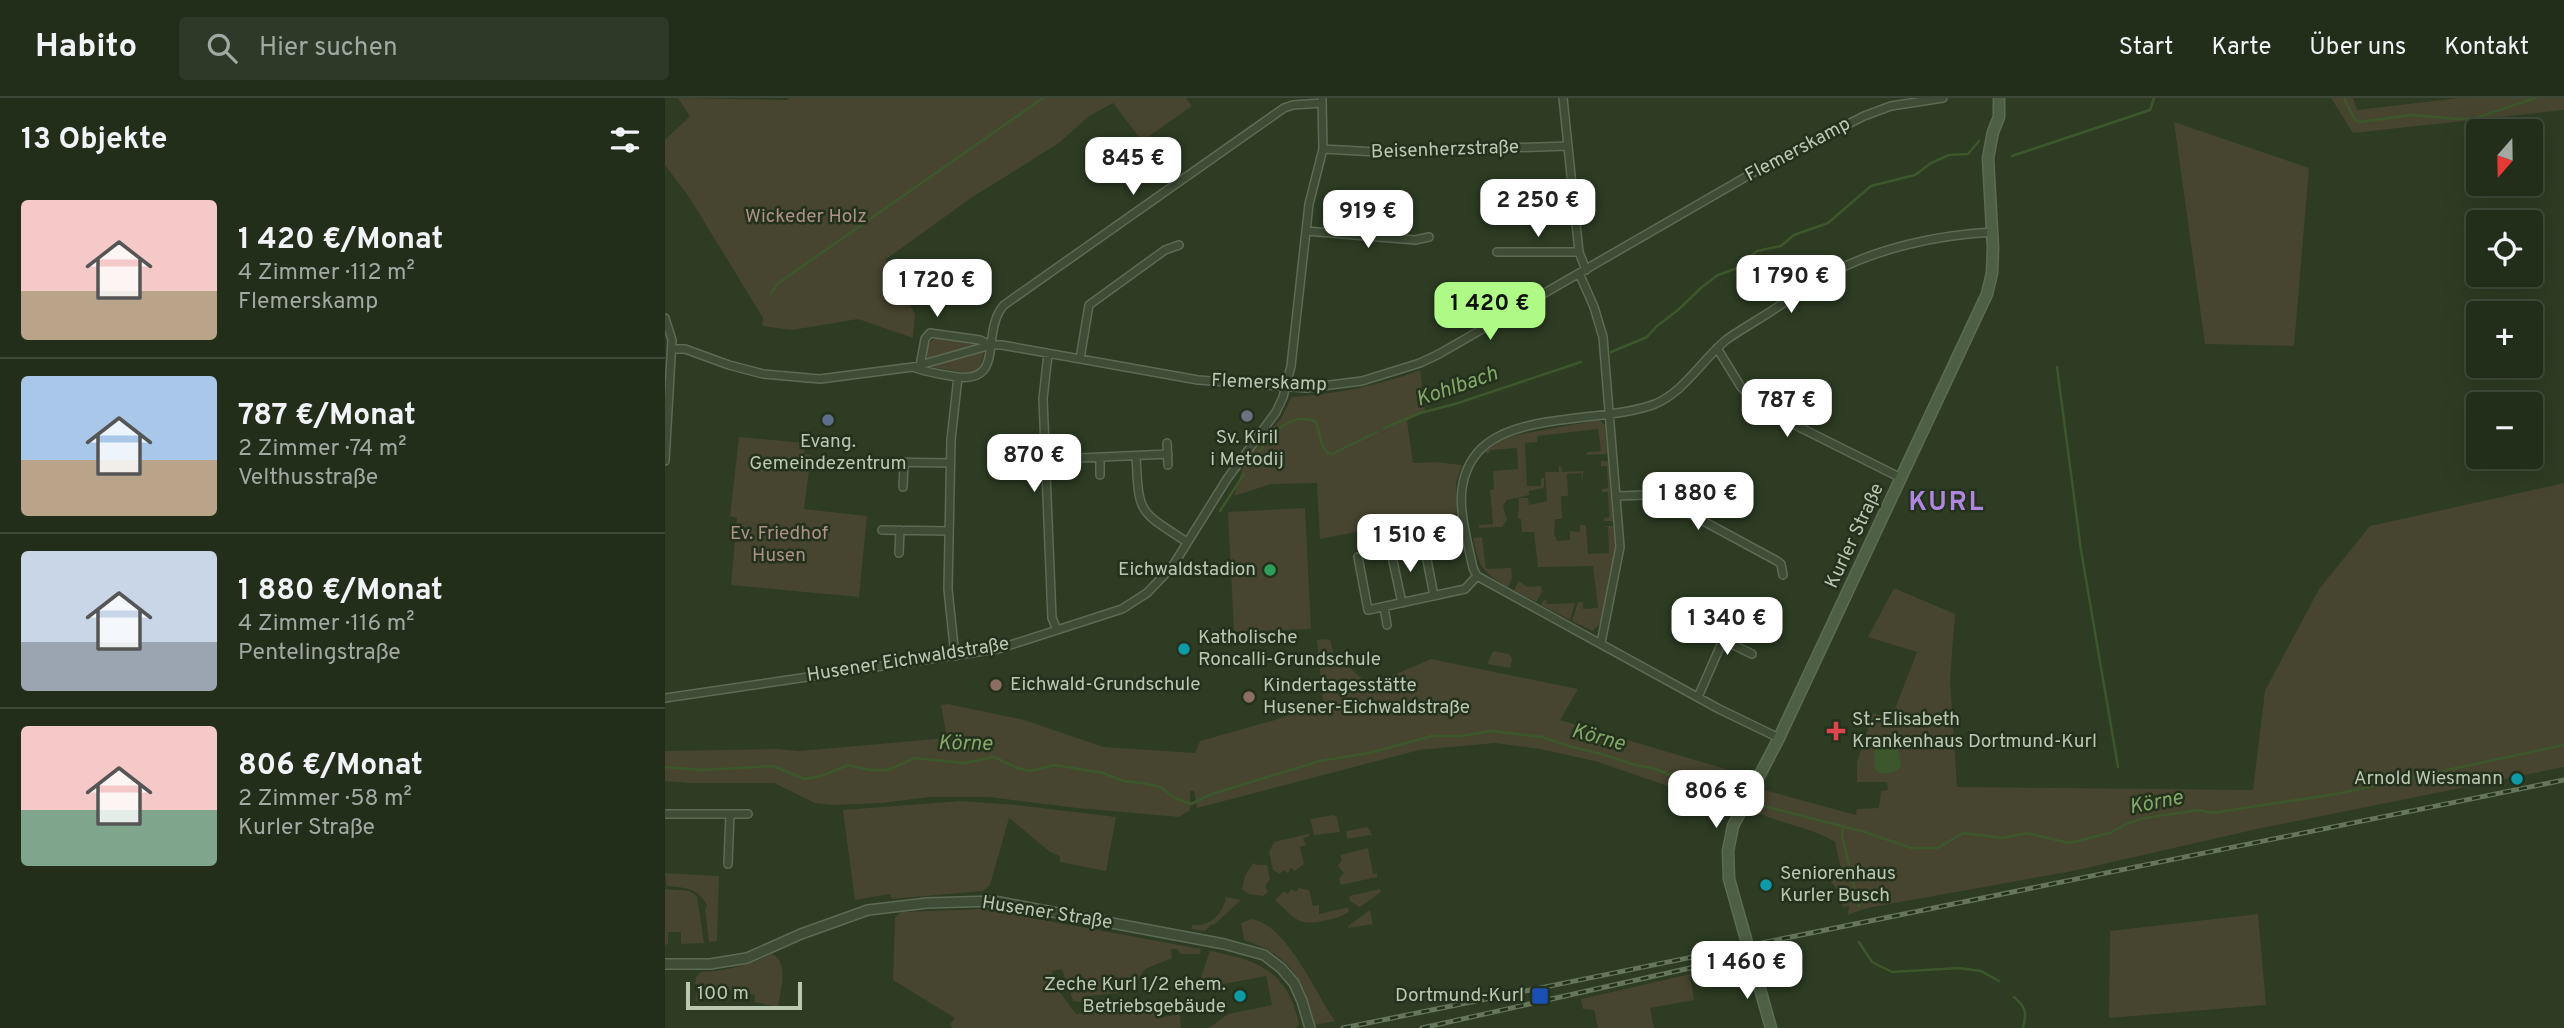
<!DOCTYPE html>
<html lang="de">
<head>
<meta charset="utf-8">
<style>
	body { margin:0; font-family:Overpass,sans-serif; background:#2e3927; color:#f1f3f6; height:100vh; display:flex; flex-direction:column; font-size:26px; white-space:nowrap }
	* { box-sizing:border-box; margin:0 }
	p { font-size:23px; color:#a2a8a2 }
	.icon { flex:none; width:38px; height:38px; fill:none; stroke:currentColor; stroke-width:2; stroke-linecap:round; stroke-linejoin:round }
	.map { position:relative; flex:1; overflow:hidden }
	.sheet { display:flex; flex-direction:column; background:#222d1a; width:665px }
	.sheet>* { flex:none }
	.needle { width:46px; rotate:200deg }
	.controls { position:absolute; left:1801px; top:21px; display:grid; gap:14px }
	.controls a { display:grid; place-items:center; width:77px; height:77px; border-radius:7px; background:#222d1a; box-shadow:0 7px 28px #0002,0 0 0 2px #3f4939; font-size:35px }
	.scale { position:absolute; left:21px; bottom:18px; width:116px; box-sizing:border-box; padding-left:7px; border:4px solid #bac8b2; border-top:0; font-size:19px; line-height:24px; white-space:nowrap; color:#bac8b2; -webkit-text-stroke:5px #24311c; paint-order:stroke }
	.price { position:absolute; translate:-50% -60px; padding:0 16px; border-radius:14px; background:#fff; color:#222; font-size:23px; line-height:46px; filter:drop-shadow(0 2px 4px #0008) }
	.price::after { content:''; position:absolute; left:50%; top:42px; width:21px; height:16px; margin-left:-10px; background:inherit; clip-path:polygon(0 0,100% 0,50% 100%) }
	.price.on { background:#aff986; color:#111 }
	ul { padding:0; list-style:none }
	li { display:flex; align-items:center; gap:21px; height:175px; padding:0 21px }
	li+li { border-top:2px solid #3f4939 }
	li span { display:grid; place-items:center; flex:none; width:196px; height:140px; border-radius:7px; color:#555 }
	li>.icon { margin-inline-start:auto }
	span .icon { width:84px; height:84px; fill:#fffc; stroke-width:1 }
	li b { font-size:30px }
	h2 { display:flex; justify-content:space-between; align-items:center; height:84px; padding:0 21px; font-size:30px }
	header { display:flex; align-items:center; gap:42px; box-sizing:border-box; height:98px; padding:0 35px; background:#222d1a; border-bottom:2px solid #3f4939 }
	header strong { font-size:33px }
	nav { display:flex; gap:38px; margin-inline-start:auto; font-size:24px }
	.search { width:490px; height:63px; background:#2e3927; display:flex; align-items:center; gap:18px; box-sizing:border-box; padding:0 24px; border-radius:7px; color:#a2a8a2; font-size:26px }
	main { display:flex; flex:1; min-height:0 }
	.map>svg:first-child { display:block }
	.green { fill:#47452f }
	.water { fill:#3d572c }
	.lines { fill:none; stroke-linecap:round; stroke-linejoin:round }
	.stream { stroke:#3d572c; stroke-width:2.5 }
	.minor-casing { stroke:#5d6a55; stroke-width:10 }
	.tertiary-casing { stroke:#5d6a55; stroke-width:12 }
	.secondary-casing { stroke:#5d6a55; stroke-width:13 }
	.minor { stroke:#3f4d36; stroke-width:7 }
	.tertiary { stroke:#3f4d36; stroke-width:9 }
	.secondary { stroke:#4e6044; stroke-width:10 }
	.rail-casing { stroke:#65765a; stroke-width:5 }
	.rail { stroke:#24311c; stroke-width:2.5; stroke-dasharray:8; stroke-linecap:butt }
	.worship-dot { fill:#6b7280; stroke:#24311c; stroke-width:2.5 }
	.service-dot { fill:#5c6f8a; stroke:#24311c; stroke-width:2.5 }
	.leisure-dot { fill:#2e9e5b; stroke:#24311c; stroke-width:2.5 }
	.culture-dot { fill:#0f9aa8; stroke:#24311c; stroke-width:2.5 }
	.education-dot { fill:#8d6e63; stroke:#24311c; stroke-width:2.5 }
	.health-dot { fill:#e0444e; stroke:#24311c; stroke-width:2.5 }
	.transit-dot { fill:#1a4fb4; stroke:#24311c; stroke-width:2.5 }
	.labels { text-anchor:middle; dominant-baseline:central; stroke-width:5; stroke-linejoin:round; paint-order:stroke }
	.street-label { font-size:19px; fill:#bac8b2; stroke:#24311c }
	.park-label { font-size:19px; fill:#ad9187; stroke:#24311c }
	.poi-label { font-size:19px; fill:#bac8b2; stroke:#24311c; text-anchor:start }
	.water-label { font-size:21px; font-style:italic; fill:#83a86a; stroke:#24311c }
	.district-label { font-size:26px; font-weight:bold; letter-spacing:2px; fill:#b087e0; stroke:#24311c }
</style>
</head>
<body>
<header>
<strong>Habito</strong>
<div class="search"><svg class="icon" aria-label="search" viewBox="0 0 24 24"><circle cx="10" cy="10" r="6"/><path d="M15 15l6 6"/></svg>Hier suchen</div>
<nav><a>Start</a><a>Karte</a><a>Über uns</a><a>Kontakt</a></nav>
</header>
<main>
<section class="sheet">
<h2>13 Objekte<svg class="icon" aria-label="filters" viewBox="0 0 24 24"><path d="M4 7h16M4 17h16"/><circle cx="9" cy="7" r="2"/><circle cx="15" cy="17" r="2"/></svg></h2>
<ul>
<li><span style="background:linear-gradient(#f6c9c9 65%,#b9a48a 0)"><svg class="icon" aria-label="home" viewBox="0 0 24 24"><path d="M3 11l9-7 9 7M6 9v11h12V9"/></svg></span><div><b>1 420 €/Monat</b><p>4 Zimmer · 112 m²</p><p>Flemerskamp</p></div></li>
<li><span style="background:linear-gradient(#a9c7e8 60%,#b9a48a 0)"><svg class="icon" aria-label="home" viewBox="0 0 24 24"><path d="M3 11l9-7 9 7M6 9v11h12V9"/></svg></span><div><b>787 €/Monat</b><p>2 Zimmer · 74 m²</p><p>Velthusstraße</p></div></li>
<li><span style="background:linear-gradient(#c9d6e8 65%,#9aa5b1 0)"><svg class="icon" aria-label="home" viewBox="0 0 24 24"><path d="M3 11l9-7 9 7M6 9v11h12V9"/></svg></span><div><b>1 880 €/Monat</b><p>4 Zimmer · 116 m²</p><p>Pentelingstraße</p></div></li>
<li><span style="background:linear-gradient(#f6c9c9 60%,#7fa58c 0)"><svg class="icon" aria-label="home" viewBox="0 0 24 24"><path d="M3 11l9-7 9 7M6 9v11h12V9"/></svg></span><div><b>806 €/Monat</b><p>2 Zimmer · 58 m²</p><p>Kurler Straße</p></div></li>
</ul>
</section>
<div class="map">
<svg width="1899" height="930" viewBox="0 0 1899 930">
	<rect width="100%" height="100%" fill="#2d3c23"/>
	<path class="green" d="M13 0 123 2 124 0H521L527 8 477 43 448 5 424 18 394 45 306 100 220 162 250 216 248 240 193 221 127 232 97 228 98 220 24 99 0 67V42L25 18Z
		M1666 0H1688L1692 12 1794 0H1899V12L1688 35Z
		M1509 24 1644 70 1629 248 1540 246Z
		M270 240H273L312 247 261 262 264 245Z
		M319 253 315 271 309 276 266 269Z
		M755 272 760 313 742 323 748 365 770 364 797 367 791 385 792 415 655 441 652 385 606 386 569 398 579 366 592 346 616 321 627 299C672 296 713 288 755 272Z
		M934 322 940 327 942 356 922 357V354L936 353 933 331 873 338 872 344 860 345 862 388H876V380H879V390L864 393V397L842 402 838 408 842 422 837 429 814 430V427L828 426 825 392 829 391 828 373 853 371 852 350 826 352 823 356 820 354C829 346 839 341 851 337Z
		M74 339 140 345 139 356 146 357 139 411 202 418 194 499 66 487 72 420 65 418Z
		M936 363H943L948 423H939V420L944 419 943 394H937V391L943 390 942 368H936Z
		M894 368H896L897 374 918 373V384L917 375 902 376 903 398H896L897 421H890L889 435 892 443 905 442V433L915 434V427H921L923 456 944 455 943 429 937 428H948L951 454 937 523 928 533 907 523 913 504H918V511L933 510 928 468 873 469 869 434H857L856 421H853L854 400H863L864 407 882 403 880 374H894Z
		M1899 385V669L1592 731 1408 773 1202 810 1183 817 1184 808 1178 809C1172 783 1164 778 1136 778V775C1150 775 1165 782 1178 780L1170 744C1146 729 1116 726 1091 714L1099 692 1191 717 1192 711 1214 710 1216 693 1223 692 1222 684H1192V664L1208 615 1226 621 1252 554 1203 539 1229 490 1290 516 1285 582 1292 689 1588 692 1600 593 1654 491 1705 428Z
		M640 410 646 531 569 534 563 414Z
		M817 439 821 471 846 470 847 480 843 489C817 474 814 469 808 440Z
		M854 483 862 489 876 488 877 494 871 504 849 492Z
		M879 502H881L882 506 910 505 905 522 876 507Z
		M660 541 665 542 669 557 705 587 766 561 913 591 895 622 1084 678 1067 710 930 663 875 651 830 645 754 652 532 710 529 693H525V712L514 719 412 710 324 699H265L217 705 168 707 150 705 109 685H24L0 683V653L112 651 134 653 282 640 276 607 283 606 359 622 439 649 530 655 535 643 610 622 658 603 652 542Z
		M828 553 844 556 847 560 845 570 822 566Z
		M296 703 351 707 451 719 441 773 395 764V758L385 754 344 720 325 787 318 793 227 801 225 796 190 802 178 712Z
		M668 717 672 719 675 734 649 737 645 721Z
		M702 729 705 732 707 738 704 737 682 741 681 733Z
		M643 736 645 738 638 740 641 747 635 749 639 766 630 773 626 770 623 775 618 772 615 776 608 772 604 754 609 744Z
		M703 750 708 776 712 775V779L676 787 674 780 679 775 673 768 677 762 675 757Z
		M588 765 593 767H602L605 781 600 788 603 794 598 798 584 796 577 791 580 778Z
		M0 775 54 778 52 843 44 844 40 811 42 807C31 789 21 790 2 788Z
		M634 790 644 792 648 808 654 807V816L680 810H683L684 814C676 819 668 821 658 823 632 829 628 818 610 802L619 793 623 796 626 791 631 794Z
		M0 791 24 793 32 798 39 845 16 846V834H3V846L0 847Z
		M715 791 716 794 695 809 685 803 684 798Z
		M561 799 576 802 549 827 547 826 540 833 527 831V827C545 829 558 816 561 799Z
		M319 811 536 851 535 856H515L512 851H506L507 860 480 871 467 891 460 894 424 898 416 904 408 903 397 871 387 873 391 889 411 916 490 904 493 920 515 916 516 930H287L285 926 290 920 228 882 230 819 236 814Z
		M705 812 708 826 684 830 683 828Z
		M1593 816 1601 907 1444 920 1445 833Z
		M586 821C621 825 651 896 670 923L650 927C639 881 625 857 579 842L576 825Z
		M545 853C594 862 623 874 634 926L631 930H544L563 916 607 907 601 878 543 889 533 887Z
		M107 856C125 865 115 893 113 909L89 904 90 897 47 889 37 894 35 904 30 903 33 890 30 886 31 879 36 874C60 873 85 867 107 856Z
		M1025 876 1029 902 985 910 989 930H933L929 912 918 911 916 901Z"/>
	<path class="water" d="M1222 642 1228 646 1232 645 1236 668C1231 676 1218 678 1210 672L1209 654 1212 648Z"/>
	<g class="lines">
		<path class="stream" d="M1679 0 1690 22 1694 24 1747 17 1792 21 1811 20 1870 0
			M1347 58 1485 12 1489 0
			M106 196 112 186 378 0
			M946 254 982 239 992 228 1013 212 1037 189 1053 177 1070 171 1092 153 1116 148 1129 137 1163 125 1206 88 1250 77 1266 65 1284 57 1303 56 1314 43
			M1392 269 1416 452 1453 669
			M719 330 755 315 790 306 916 264
			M587 365C601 343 619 313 650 323 656 333 653 346 663 355L667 356 712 334
			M555 413 579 376
			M0 669 37 672 108 668 140 681 156 678 183 667 205 672H223L250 660 299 665 329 659 352 670 365 673 390 667 438 675 458 683 477 685 495 689 510 700 526 706 547 696 655 663 704 655 767 638H797L826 633 877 639 907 649 933 655 974 668 987 670 1012 679 1027 688 1077 703
			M1083 704 1200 734 1246 750H1273L1298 735 1337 740 1362 735 1404 745 1445 735 1463 725 1480 720 1533 712 1548 715 1566 712 1671 696 1899 647
			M1178 729 1177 738 1194 808
			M1194 844 1207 864 1227 874 1294 870 1316 873 1334 883
			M1349 899C1361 909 1362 915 1358 930"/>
		<g class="minor-casing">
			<path id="minor" d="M898 0 914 154 921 172
				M658 51 712 54 903 48
				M641 133 750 142 764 139
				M832 154H914
				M914 175 929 209 938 239 955 449 936 545
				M0 220 7 242 0 363
				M1052 250 1076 289 1104 314 1236 380
				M7 251H20L64 267 98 276 155 281 248 269 326 247H337L533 282 641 290 697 283 755 265 774 256 1091 73 1199 18 1226 8 1278 0
				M383 256 378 301 387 520 392 532
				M415 261 424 207 500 152 514 147
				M255 268 260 241 265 235 315 242 325 247
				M248 269C260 274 273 276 286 278 343 289 314 235 339 207L619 10 628 7 657 5
				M502 345 503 367
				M471 358C474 417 473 412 522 444
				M435 359V377
				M416 360 503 356
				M220 364 285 365
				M238 389 239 364
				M952 398 982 397 994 399 1112 463 1116 466 1118 477
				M217 432 284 433
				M759 446 769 498
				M726 454 737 505
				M234 455 235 432
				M693 459 703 512 800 491 812 478
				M719 509 722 527
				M1048 537 1087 556
				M290 558 283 491 286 342 293 279
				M1033 599 1058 542
				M0 600 333 551 457 511 482 495 507 469 562 381 611 314 618 299 626 268 644 106 658 51 657 0
				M1114 640 1054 611 812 478 808 470C800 431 784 388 813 354 849 313 941 325 990 306 1019 294 1037 262 1061 242 1075 232 1091 223 1105 214 1125 201 1143 187 1164 176 1213 150 1272 137 1327 134
				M0 716H83
				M63 766 65 716"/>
		</g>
		<g class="tertiary-casing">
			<path id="tertiary" d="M0 866H45L82 860 136 836 203 812 262 805 329 803 559 846 599 857 616 870 629 885 637 903 645 930"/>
		</g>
		<g class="secondary-casing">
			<path id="secondary" d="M1106 930 1064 781 1063 753 1068 728 1114 640 1322 196 1327 175 1328 150 1323 60 1328 34 1334 19V0"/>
		</g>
		<use href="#minor" class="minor"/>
		<use href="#tertiary" class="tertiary"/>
		<use href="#secondary" class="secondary"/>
		<g class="rail-casing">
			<path id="rail" d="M678 930 1899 682
				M757 930 1061 862"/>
		</g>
		<use href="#rail" class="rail"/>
	</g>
	<circle class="worship-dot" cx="582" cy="318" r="7"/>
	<circle class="service-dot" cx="163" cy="322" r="7"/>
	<circle class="leisure-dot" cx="605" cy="472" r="7"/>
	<g class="culture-dot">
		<circle cx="519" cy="551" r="7"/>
		<circle cx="1852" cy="681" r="7"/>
		<circle cx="1101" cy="787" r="7"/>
		<circle cx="575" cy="898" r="7"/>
	</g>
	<g class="education-dot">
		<circle cx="331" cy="587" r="7"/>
		<circle cx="584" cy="599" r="7"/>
	</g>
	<path class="health-dot" d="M1167.5 622.5h7v7h7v7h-7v7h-7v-7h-7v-7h7z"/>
	<rect class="transit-dot" x="866" y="889" width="18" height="18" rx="3.5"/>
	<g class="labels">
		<g class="street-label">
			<text transform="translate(780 52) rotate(-2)">Beisenherzstraße</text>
			<text transform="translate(1133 52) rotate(-28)">Flemerskamp</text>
			<text transform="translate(604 285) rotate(2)">Flemerskamp</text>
			<text transform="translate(1190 438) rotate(-65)">Kurler Straße</text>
			<text transform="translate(243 562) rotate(-9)">Husener Eichwaldstraße</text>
			<text transform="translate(382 815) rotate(9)">Husener Straße</text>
		</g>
		<g class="park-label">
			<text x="141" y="119">Wickeder Holz</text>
			<text x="114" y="436">Ev. Friedhof<tspan x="114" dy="22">Husen</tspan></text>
		</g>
		<g class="poi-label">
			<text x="582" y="340" text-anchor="middle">Sv. Kiril<tspan x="582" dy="22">i Metodij</tspan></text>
			<text x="163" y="344" text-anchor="middle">Evang.<tspan x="163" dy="22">Gemeindezentrum</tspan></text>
			<text x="591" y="472" text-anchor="end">Eichwaldstadion</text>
			<text x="533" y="540">Katholische<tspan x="533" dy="22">Roncalli-Grundschule</tspan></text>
			<text x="345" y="587">Eichwald-Grundschule</text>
			<text x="598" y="588">Kindertagesstätte<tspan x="598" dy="22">Husener-Eichwaldstraße</tspan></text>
			<text x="1187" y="622">St.-Elisabeth<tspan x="1187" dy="22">Krankenhaus Dortmund-Kurl</tspan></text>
			<text x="1838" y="681" text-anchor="end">Arnold Wiesmann</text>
			<text x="1115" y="776">Seniorenhaus<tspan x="1115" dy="22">Kurler Busch</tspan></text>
			<text x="561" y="887" text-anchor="end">Zeche Kurl 1/2 ehem.<tspan x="561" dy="22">Betriebsgebäude</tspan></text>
			<text x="859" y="898" text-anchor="end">Dortmund-Kurl</text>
		</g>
		<g class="water-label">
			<text transform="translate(792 289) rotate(-19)">Kohlbach</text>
			<text transform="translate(933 640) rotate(15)">Körne</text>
			<text transform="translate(300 646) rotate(1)">Körne</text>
			<text transform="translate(1491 705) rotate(-11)">Körne</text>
		</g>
		<g class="district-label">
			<text x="1282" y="405">KURL</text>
		</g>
	</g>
</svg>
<div class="controls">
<a><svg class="needle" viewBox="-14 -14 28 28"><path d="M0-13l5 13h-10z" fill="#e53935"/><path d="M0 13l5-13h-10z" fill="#a2a8a2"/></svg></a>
<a><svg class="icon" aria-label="locate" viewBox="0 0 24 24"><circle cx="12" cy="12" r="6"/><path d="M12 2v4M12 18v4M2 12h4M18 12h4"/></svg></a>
<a>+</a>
<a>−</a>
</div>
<div class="scale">100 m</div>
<b class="price" style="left:468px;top:99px">845 €</b>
<b class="price" style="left:873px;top:141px">2 250 €</b>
<b class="price" style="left:703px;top:152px">919 €</b>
<b class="price" style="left:1126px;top:217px">1 790 €</b>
<b class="price" style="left:272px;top:221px">1 720 €</b>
<b class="price on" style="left:825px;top:244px">1 420 €</b>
<b class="price" style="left:1122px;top:341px">787 €</b>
<b class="price" style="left:369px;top:396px">870 €</b>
<b class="price" style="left:1033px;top:434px">1 880 €</b>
<b class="price" style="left:745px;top:476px">1 510 €</b>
<b class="price" style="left:1062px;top:559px">1 340 €</b>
<b class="price" style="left:1051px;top:732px">806 €</b>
<b class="price" style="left:1082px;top:903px">1 460 €</b>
</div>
</main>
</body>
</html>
